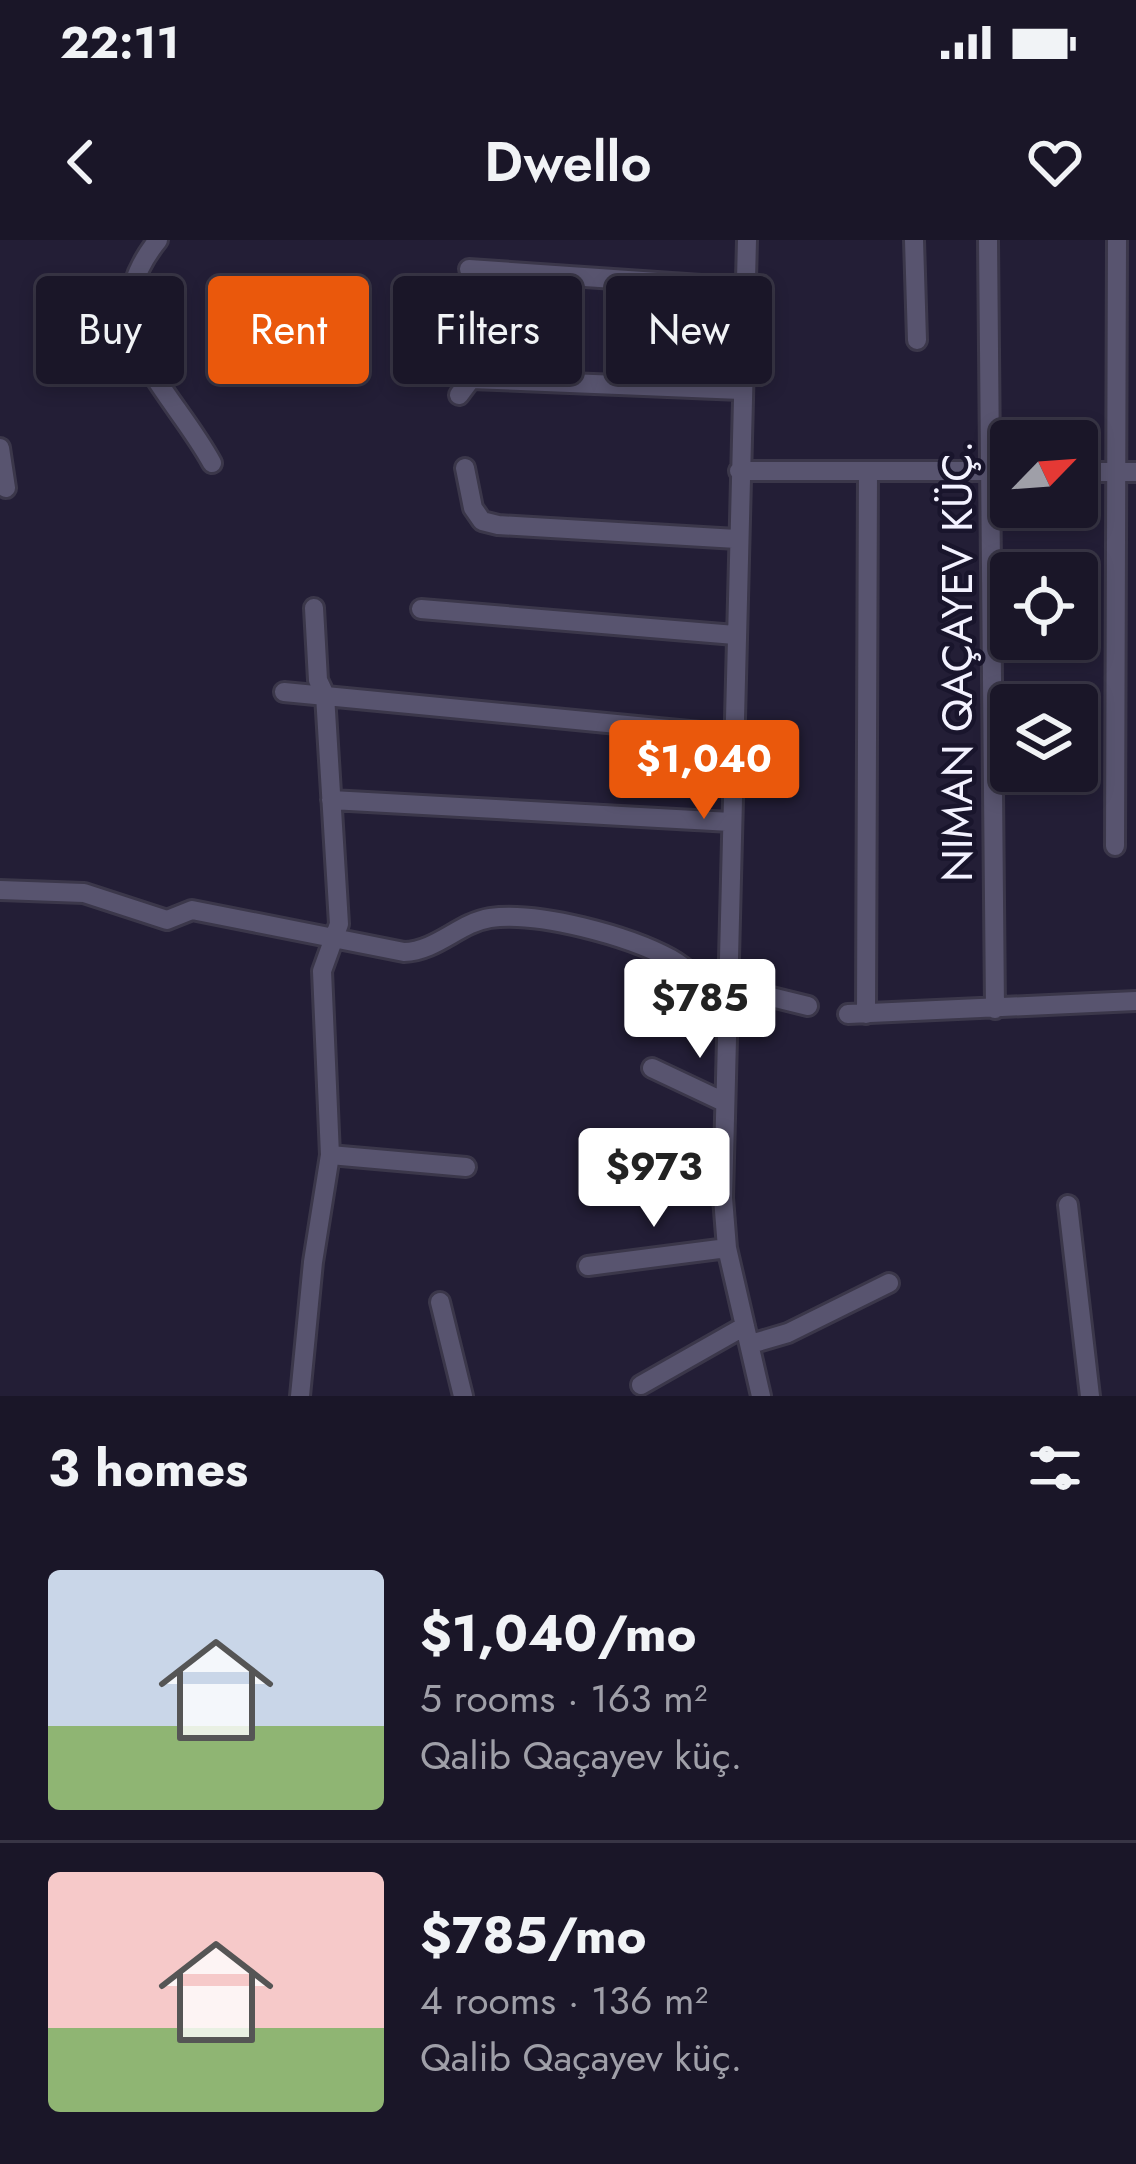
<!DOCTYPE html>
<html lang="en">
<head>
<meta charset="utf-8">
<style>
	body { margin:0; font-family:Jost,sans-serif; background:#231f30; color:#f1f3f6; height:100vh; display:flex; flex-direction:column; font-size:45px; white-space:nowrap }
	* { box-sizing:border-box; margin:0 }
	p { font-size:39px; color:#9f9fa8 }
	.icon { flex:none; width:66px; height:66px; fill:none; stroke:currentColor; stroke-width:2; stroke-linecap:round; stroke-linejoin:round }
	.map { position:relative; height:1156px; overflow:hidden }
	.details { display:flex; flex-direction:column; background:#1a1628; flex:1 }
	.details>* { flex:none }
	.top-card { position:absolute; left:36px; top:36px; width:1065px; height:108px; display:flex; gap:24px }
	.needle { width:78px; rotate:65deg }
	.controls { position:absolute; left:990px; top:180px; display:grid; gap:24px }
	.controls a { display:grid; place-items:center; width:108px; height:108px; border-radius:12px; background:#1a1628; box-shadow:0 6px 18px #0003,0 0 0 3px #383545; font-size:60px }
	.price { position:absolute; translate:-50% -102px; padding:0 27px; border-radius:12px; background:#fff; color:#222; font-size:39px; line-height:78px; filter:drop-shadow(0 3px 6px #0008) }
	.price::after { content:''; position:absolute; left:50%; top:72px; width:36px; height:27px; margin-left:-18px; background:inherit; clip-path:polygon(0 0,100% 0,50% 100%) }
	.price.current { background:#ea580c; color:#fff }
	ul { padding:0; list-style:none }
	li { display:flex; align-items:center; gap:36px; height:300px; padding:0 48px }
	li+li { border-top:3px solid #383545 }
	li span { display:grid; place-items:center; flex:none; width:336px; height:240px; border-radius:12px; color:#555 }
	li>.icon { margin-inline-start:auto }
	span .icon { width:144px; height:144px; fill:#fffc; stroke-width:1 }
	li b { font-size:51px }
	h2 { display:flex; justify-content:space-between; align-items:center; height:144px; padding:0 48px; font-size:51px }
	.tag { padding:0 42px; border-radius:12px; background:#1a1628; box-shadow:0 6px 18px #0003,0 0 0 3px #383545; font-size:42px; line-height:108px }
	.tag.current { background:#ea580c; color:#fff }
	.status { display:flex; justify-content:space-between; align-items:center; height:84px; padding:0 60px; background:#1a1628; direction:ltr }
	.status svg { height:33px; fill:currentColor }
	header { display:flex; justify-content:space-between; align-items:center; height:156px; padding:0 48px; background:#1a1628; font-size:54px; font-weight:600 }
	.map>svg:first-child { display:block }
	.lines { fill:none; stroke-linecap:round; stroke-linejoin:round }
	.minor-casing { stroke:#3b374a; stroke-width:24 }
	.minor { stroke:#58546f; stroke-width:18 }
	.labels { text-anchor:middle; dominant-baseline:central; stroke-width:9; stroke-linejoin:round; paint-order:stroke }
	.street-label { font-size:42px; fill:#f3f2ff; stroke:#19152c }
</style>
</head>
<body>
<div class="status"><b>22:11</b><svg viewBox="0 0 49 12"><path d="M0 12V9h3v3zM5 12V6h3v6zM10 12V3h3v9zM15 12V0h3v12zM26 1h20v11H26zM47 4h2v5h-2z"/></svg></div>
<header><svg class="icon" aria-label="back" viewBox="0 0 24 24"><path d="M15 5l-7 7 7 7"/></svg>Dwello<svg class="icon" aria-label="heart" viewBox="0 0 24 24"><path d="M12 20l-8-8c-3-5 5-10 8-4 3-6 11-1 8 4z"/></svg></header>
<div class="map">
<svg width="1136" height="1156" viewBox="0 0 1136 1156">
	<rect width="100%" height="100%" fill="#231e36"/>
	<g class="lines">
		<g class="minor-casing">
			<path id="minor" d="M158 0C87 88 170 146 212 223
				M747 0 723 958 727 1008 761 1156
				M914 0 917 100
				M988 0 995 769
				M469 29 745 48
				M459 155 471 139 741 150
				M0 208 6 248
				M465 228 473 268 482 281 498 285 737 299
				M739 231H1011
				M1077 232H1136
				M421 369 735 395
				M284 452 731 495
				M331 560 731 582
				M1115 606 1117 0
				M0 650 84 653 167 680 192 670 404 712C437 711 459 683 490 678 538 671 629 696 671 719 693 731 708 752 730 764
				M731 747 808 766
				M848 774 1136 761
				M866 774 868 231
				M652 828 724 862
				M330 915 466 927
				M642 927 723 958
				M1068 965 1090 1156
				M588 1026 727 1008
				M440 1062 463 1156
				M751 1104 788 1093 889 1043
				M641 1145 745 1086
				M300 1156 313 1022 330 915 322 731 339 684 325 455 318 440 314 368"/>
		</g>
		<use href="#minor" class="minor"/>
	</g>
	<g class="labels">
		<g class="street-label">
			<text transform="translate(957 421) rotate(-90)">NIMAN QAÇAYEV KÜÇ.</text>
		</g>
	</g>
</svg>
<div class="controls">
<a><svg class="needle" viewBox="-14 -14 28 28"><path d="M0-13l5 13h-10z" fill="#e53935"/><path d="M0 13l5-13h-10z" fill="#9f9fa8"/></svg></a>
<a><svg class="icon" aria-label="locate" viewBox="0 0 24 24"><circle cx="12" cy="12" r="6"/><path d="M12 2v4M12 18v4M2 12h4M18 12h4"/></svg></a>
<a><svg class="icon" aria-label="layers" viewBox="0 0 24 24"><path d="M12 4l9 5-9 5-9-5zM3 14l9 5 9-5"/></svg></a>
</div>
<b class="price current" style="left:704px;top:582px">$1,040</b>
<b class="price" style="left:700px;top:821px">$785</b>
<b class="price" style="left:654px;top:990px">$973</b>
<div class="top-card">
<a class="tag">Buy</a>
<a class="tag current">Rent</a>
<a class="tag">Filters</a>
<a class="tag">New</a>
</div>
</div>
<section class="details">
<h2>3 homes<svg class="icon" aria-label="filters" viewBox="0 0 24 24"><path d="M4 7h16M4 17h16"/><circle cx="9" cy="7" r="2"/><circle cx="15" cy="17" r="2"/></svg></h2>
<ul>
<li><span style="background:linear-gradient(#c9d6e8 65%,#8fb573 0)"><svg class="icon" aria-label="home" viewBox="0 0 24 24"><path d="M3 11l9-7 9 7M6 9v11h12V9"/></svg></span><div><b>$1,040/mo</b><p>5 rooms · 163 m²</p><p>Qalib Qaçayev küç.</p></div></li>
<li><span style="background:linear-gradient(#f6c9c9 65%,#8fb573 0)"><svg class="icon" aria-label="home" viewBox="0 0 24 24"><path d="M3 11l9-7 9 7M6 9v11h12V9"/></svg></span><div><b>$785/mo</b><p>4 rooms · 136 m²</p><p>Qalib Qaçayev küç.</p></div></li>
</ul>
</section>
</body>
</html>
